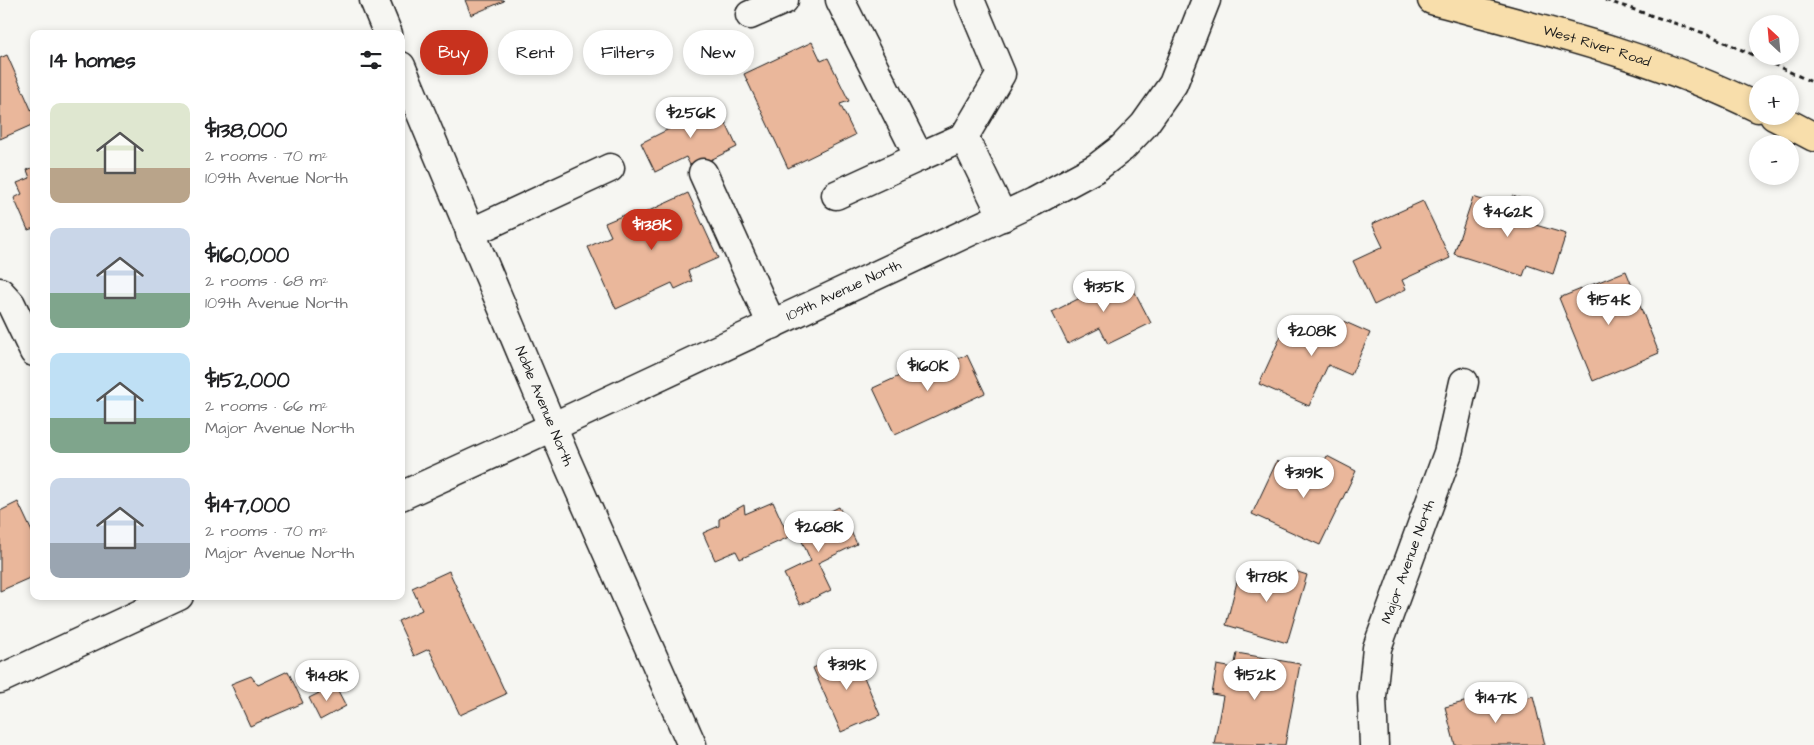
<!DOCTYPE html>
<html lang="en">
<head>
<meta charset="utf-8">
<style>
	body { margin:0; font-family:"Architects Daughter",sans-serif; background:#f6f6f6; color:#202124; height:100vh; display:flex; flex-direction:column; font-size:19px; white-space:nowrap }
	* { box-sizing:border-box; margin:0 }
	p { font-size:16px; color:#757577 }
	.icon { flex:none; width:28px; height:28px; fill:none; stroke:currentColor; stroke-width:2; stroke-linecap:round; stroke-linejoin:round }
	.map { position:relative; flex:1; overflow:hidden }
	.details { position:absolute; left:30px; top:30px; width:375px; height:570px; display:flex; flex-direction:column; background:#fff; border-radius:10px; box-shadow:0 2px 8px #0003 }
	.details>* { flex:none }
	.hud { position:absolute; left:420px; top:30px; width:475px; height:45px; display:flex; gap:10px }
	.needle { width:32px; rotate:334deg }
	.controls { position:absolute; left:1749px; top:15px; display:grid; gap:10px }
	.controls a { display:grid; place-items:center; width:50px; height:50px; border-radius:50%; background:#fff; box-shadow:0 2px 8px #0003; font-size:25px }
	.price { position:absolute; translate:-50% -42px; padding:0 11px; border-radius:18px; background:#fff; color:#222; font-size:16px; line-height:32px; filter:drop-shadow(0 1px 2px #0008) }
	.price::after { content:''; position:absolute; left:50%; top:30px; width:15px; height:11px; margin-left:-8px; background:inherit; clip-path:polygon(0 0,100% 0,50% 100%) }
	.price.active { background:#c8321e; color:#fff }
	ul { padding:0; list-style:none }
	li { display:flex; align-items:center; gap:15px; height:125px; padding:0 20px }
	li span { display:grid; place-items:center; flex:none; width:140px; height:100px; border-radius:10px; color:#555 }
	li>.icon { margin-inline-start:auto }
	span .icon { width:60px; height:60px; fill:#fffc; stroke-width:1 }
	li b { font-size:21px }
	h2 { display:flex; justify-content:space-between; align-items:center; height:60px; padding:0 20px; font-size:21px }
	.chip { padding:0 18px; border-radius:22px; background:#fff; box-shadow:0 2px 8px #0003; font-size:18px; line-height:45px }
	.chip.active { background:#c8321e; color:#fff }
	.map>svg:first-child { display:block }
	.building { fill:#eab79b; stroke:#1c1c1c }
	.lines { fill:none; stroke-linecap:round; stroke-linejoin:round }
	.minor-casing { stroke:#1c1c1c; stroke-width:31 }
	.major-casing { stroke:#1c1c1c; stroke-width:31 }
	.path { stroke:#1c1c1c; stroke-width:3; stroke-dasharray:5 4; stroke-linecap:butt }
	.minor { stroke:#f6f6f2; stroke-width:28 }
	.major { stroke:#f8deab; stroke-width:28 }
	.labels { text-anchor:middle; dominant-baseline:central; stroke-width:5; stroke-linejoin:round; paint-order:stroke }
	.street-label { font-size:14px; fill:#1c1c1c; stroke:#f6f6f2 }
</style>
</head>
<body>
<div class="map">
<svg width="1814" height="745" viewBox="0 0 1814 745">
	<rect width="100%" height="100%" fill="#f6f6f2"/>
	<filter id="ink" filterUnits="userSpaceOnUse"><feTurbulence type="fractalNoise" baseFrequency=".02" numOctaves="2"/><feDisplacementMap in="SourceGraphic" scale="10" xChannelSelector="R" yChannelSelector="G"/><feConvolveMatrix kernelMatrix="1 2 1 2 8 2 1 2 1" color-interpolation-filters="sRGB"/></filter>
	<g filter="url(#ink)">
		<path class="building" d="M465 0H503L504 1 471 15Z
			M812 42 821 61 828 58 849 101 840 104 855 135 788 168 744 74Z
			M7 55 34 116V124L0 139V58Z
			M715 100 737 147 692 169 686 157 655 172 641 143 673 127 671 122Z
			M34 167V228L28 230 14 198 22 194 17 183 30 178 27 170Z
			M688 193 718 258 688 271 692 281 675 289 672 283 616 309 588 247 611 236 605 223 624 215 627 221Z
			M1512 196 1536 203 1529 223 1566 234 1553 274 1527 265 1523 276 1454 254 1473 197 1508 208Z
			M1423 201 1450 258 1402 280 1406 289 1374 305 1353 261 1383 247 1372 224Z
			M1626 271 1659 353 1593 381 1559 298Z
			M1126 275 1151 323 1108 344 1100 328 1068 344 1052 312Z
			M1290 316 1328 332 1334 317 1370 333 1351 375 1328 365 1309 406 1259 384Z
			M967 355 985 393 895 435 873 388 939 358 942 366Z
			M1327 456 1356 471 1320 545 1252 514 1277 461 1315 479Z
			M18 502 34 536V576L0 591V511Z
			M773 502 789 537 740 559 736 551 715 560 703 533 719 526V519L744 505 745 514Z
			M839 507 857 544 818 563 831 590 800 605 784 574 811 561 796 528Z
			M1273 564 1307 575 1287 643 1226 625 1240 570 1268 578Z
			M449 571 506 694 460 715 429 649 414 656 398 621 422 610 412 588Z
			M853 651 880 715 841 732 813 668Z
			M1237 653 1300 664 1285 745 1214 744 1223 696 1212 694 1217 665 1234 668Z
			M288 671 303 703 250 726 231 684 251 676 258 685Z
			M335 685 346 706 320 720 309 698Z
			M1533 696 1545 745H1455L1445 707 1479 698 1482 710Z"/>
		<g class="lines">
			<g class="minor-casing">
				<g id="minor">
					<path d="M374 0 388 34"/>
					<path d="M840 0 919 157 964 137"/>
					<path d="M970 0 1001 74 964 137 1003 217"/>
					<path d="M750 15 784 0"/>
					<path id="s1" d="M401 66 565 457 692 745"/>
					<path d="M703 173 772 325"/>
					<path d="M836 195 919 157"/>
					<path d="M470 233 610 168"/>
					<path d="M0 292 11 304 34 352"/>
					<path id="s2" d="M401 496 552 427 1033 202 1096 168 1122 148 1144 125 1173 84 1206 0"/>
					<path d="M0 679 179 596"/>
					<path id="s3" d="M1374 745 1372 697 1377 648 1448 453 1464 382"/>
				</g>
			</g>
			<g class="major-casing">
				<g id="major">
					<path id="s4" d="M1432 0C1542 30 1655 56 1758 108"/>
					<path d="M1774 116 1814 137"/>
				</g>
			</g>
			<path class="path" d="M1605 0 1707 34 1814 83"/>
			<use href="#minor" class="minor"/>
			<use href="#major" class="major"/>
		</g>
	</g>
	<g class="labels">
		<g class="street-label">
			<text stroke="none"><textPath href="#s4" startOffset="171">West River Road</textPath></text>
			<text stroke="none"><textPath href="#s2" startOffset="488">109th Avenue North</textPath></text>
			<text stroke="none"><textPath href="#s1" startOffset="369">Noble Avenue North</textPath></text>
			<text stroke="none"><textPath href="#s3" startOffset="189">Major Avenue North</textPath></text>
		</g>
	</g>
</svg>
<div class="controls">
<a><svg class="needle" viewBox="-14 -14 28 28"><path d="M0-13l5 13h-10z" fill="#e53935"/><path d="M0 13l5-13h-10z" fill="#757577"/></svg></a>
<a>+</a>
<a>−</a>
</div>
<b class="price" style="left:691px;top:139px">$256K</b>
<b class="price" style="left:1508px;top:238px">$462K</b>
<b class="price active" style="left:652px;top:251px">$138K</b>
<b class="price" style="left:1104px;top:313px">$135K</b>
<b class="price" style="left:1609px;top:326px">$154K</b>
<b class="price" style="left:1312px;top:357px">$208K</b>
<b class="price" style="left:928px;top:392px">$160K</b>
<b class="price" style="left:1304px;top:499px">$319K</b>
<b class="price" style="left:819px;top:553px">$268K</b>
<b class="price" style="left:1267px;top:603px">$178K</b>
<b class="price" style="left:847px;top:691px">$319K</b>
<b class="price" style="left:1255px;top:701px">$152K</b>
<b class="price" style="left:327px;top:702px">$148K</b>
<b class="price" style="left:1496px;top:724px">$147K</b>
<div class="hud">
<a class="chip active">Buy</a>
<a class="chip">Rent</a>
<a class="chip">Filters</a>
<a class="chip">New</a>
</div>
<section class="details">
<h2>14 homes<svg class="icon" aria-label="filters" viewBox="0 0 24 24"><path d="M4 7h16M4 17h16"/><circle cx="9" cy="7" r="2"/><circle cx="15" cy="17" r="2"/></svg></h2>
<ul>
<li><span style="background:linear-gradient(#dfe7d0 65%,#b9a48a 0)"><svg class="icon" aria-label="home" viewBox="0 0 24 24"><path d="M3 11l9-7 9 7M6 9v11h12V9"/></svg></span><div><b>$138,000</b><p>2 rooms · 70 m²</p><p>109th Avenue North</p></div></li>
<li><span style="background:linear-gradient(#c9d6e8 65%,#7fa58c 0)"><svg class="icon" aria-label="home" viewBox="0 0 24 24"><path d="M3 11l9-7 9 7M6 9v11h12V9"/></svg></span><div><b>$160,000</b><p>2 rooms · 68 m²</p><p>109th Avenue North</p></div></li>
<li><span style="background:linear-gradient(#bfe0f5 65%,#7fa58c 0)"><svg class="icon" aria-label="home" viewBox="0 0 24 24"><path d="M3 11l9-7 9 7M6 9v11h12V9"/></svg></span><div><b>$152,000</b><p>2 rooms · 66 m²</p><p>Major Avenue North</p></div></li>
<li><span style="background:linear-gradient(#c9d6e8 65%,#9aa5b1 0)"><svg class="icon" aria-label="home" viewBox="0 0 24 24"><path d="M3 11l9-7 9 7M6 9v11h12V9"/></svg></span><div><b>$147,000</b><p>2 rooms · 70 m²</p><p>Major Avenue North</p></div></li>
</ul>
</section>
</div>
</body>
</html>
